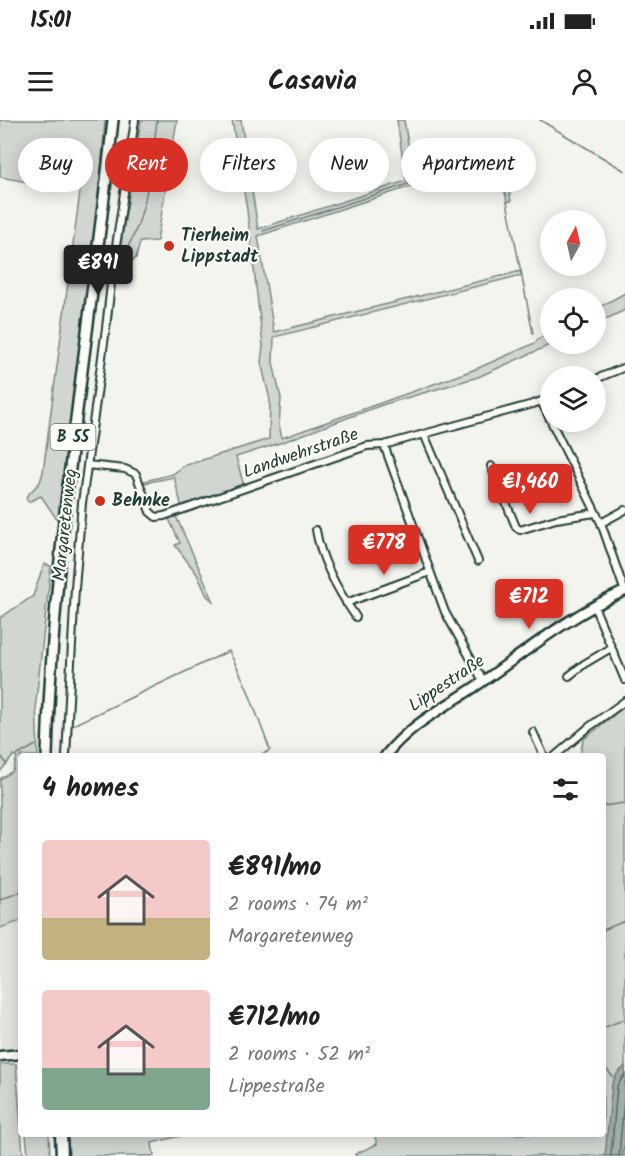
<!DOCTYPE html>
<html lang="en">
<head>
<meta charset="utf-8">
<style>
	body { margin:0; font-family:Kalam,sans-serif; background:#f2f2f2; color:#222; height:100vh; display:flex; flex-direction:column; font-size:22px; white-space:nowrap }
	* { box-sizing:border-box; margin:0 }
	p { font-size:20px; color:#767676 }
	.icon { flex:none; width:33px; height:33px; fill:none; stroke:currentColor; stroke-width:2; stroke-linecap:round; stroke-linejoin:round }
	.map { position:relative; flex:1; overflow:hidden }
	.drawer { position:absolute; left:18px; top:633px; width:588px; height:384px; display:flex; flex-direction:column; background:#fff; border-radius:6px; box-shadow:0 3px 15px #0003 }
	.drawer>* { flex:none }
	.banner { position:absolute; left:18px; top:18px; width:590px; height:54px; display:flex; gap:12px }
	.needle { width:39px; rotate:8deg }
	.controls { position:absolute; left:540px; top:90px; display:grid; gap:12px }
	.controls a { display:grid; place-items:center; width:66px; height:66px; border-radius:50%; background:#fff; box-shadow:0 3px 15px #0003; font-size:30px }
	.price { position:absolute; translate:-50% -51px; padding:0 14px; border-radius:6px; background:#d93025; color:#fff; font-size:20px; line-height:39px; filter:drop-shadow(0 2px 3px #0008) }
	.price::after { content:''; position:absolute; left:50%; top:36px; width:18px; height:14px; margin-left:-9px; background:inherit; clip-path:polygon(0 0,100% 0,50% 100%) }
	.price.current { background:#222; color:#fff }
	ul { padding:0; list-style:none }
	li { display:flex; align-items:center; gap:18px; height:150px; padding:0 24px }
	li span { display:grid; place-items:center; flex:none; width:168px; height:120px; border-radius:6px; color:#555 }
	li>.icon { margin-inline-start:auto }
	span .icon { width:72px; height:72px; fill:#fffc; stroke-width:1 }
	li b { font-size:26px }
	h2 { display:flex; justify-content:space-between; align-items:center; height:72px; padding:0 24px; font-size:26px }
	.tag { padding:0 21px; border-radius:27px; background:#fff; box-shadow:0 3px 15px #0003; font-size:21px; line-height:54px }
	.tag.current { background:#d93025; color:#fff }
	.status { display:flex; justify-content:space-between; align-items:center; height:42px; padding:0 30px; background:#fff; direction:ltr }
	.status svg { height:16px; fill:currentColor }
	header { display:flex; justify-content:space-between; align-items:center; height:78px; padding:0 24px; background:#fff; font-size:27px; font-weight:800 }
	.map>svg:first-child { display:block }
	.built { fill:#e2e5df }
	.green { fill:#d1d6d1; stroke:#788a82; stroke-width:1.5 }
	.water { fill:#a3aea7; stroke:#6e8179; stroke-width:1.5 }
	.lines { fill:none; stroke-linecap:round; stroke-linejoin:round }
	.shore { stroke:#546a62; stroke-width:1.5 }
	.stream { stroke:#6e8179; stroke-width:1.5 }
	.minor-casing { stroke:#1f3d34; stroke-width:10 }
	.secondary-casing { stroke:#1f3d34; stroke-width:13 }
	.primary-casing { stroke:#1f3d34; stroke-width:14 }
	.trunk-casing { stroke:#1f3d34; stroke-width:15 }
	.minor { stroke:#fdfcf7; stroke-width:6 }
	.secondary { stroke:#fdfcf7; stroke-width:8 }
	.primary { stroke:#fdfcf7; stroke-width:9 }
	.trunk { stroke:#fdfcf7; stroke-width:10 }
	.poi-dot { fill:#c8321e; stroke:#fdfcf7; stroke-width:2 }
	.labels { text-anchor:middle; dominant-baseline:central; stroke-width:4.5; stroke-linejoin:round; paint-order:stroke }
	.shield { fill:#fdfcf7; stroke:#62766e; stroke-width:1.5 }
	.shield-label { font-size:16px; font-weight:bold; fill:#1f3d34 }
	.poi-label { font-size:18px; font-weight:bold; fill:#1f3d34; stroke:#fdfcf7; text-anchor:start }
	.street-label { font-size:18px; fill:#1f3d34; stroke:#fdfcf7 }
</style>
</head>
<body>
<div class="status"><b>15:01</b><svg viewBox="0 0 49 12"><path d="M0 12V9h3v3zM5 12V6h3v6zM10 12V3h3v9zM15 12V0h3v12zM26 1h20v11H26zM47 4h2v5h-2z"/></svg></div>
<header><svg class="icon" aria-label="menu" viewBox="0 0 24 24"><path d="M4 6h16M4 12h16M4 18h16"/></svg>Casavia<svg class="icon" aria-label="person" viewBox="0 0 24 24"><circle cx="12" cy="8" r="4"/><path d="M4 21q1-7 8-7t8 7"/></svg></header>
<div class="map">
<svg width="625" height="1036" viewBox="0 0 625 1036">
	<rect width="100%" height="100%" fill="#f4f4ef"/>
	<filter id="ink" filterUnits="userSpaceOnUse"><feTurbulence type="fractalNoise" baseFrequency=".0167" numOctaves="2"/><feDisplacementMap in="SourceGraphic" scale="12" xChannelSelector="R" yChannelSelector="G"/><feConvolveMatrix kernelMatrix="1 2 1 2 8 2 1 2 1" color-interpolation-filters="sRGB"/></filter>
	<g filter="url(#ink)">
		<path class="built" d="M21 802V927L0 930V808Z"/>
		<path class="green" d="M0 0H105L98 94 58 401 41 376 28 382 26 377 40 362 43 352 81 64 76 60 65 58V64L73 66 75 71 0 57Z
			M141 0H177L157 121 140 122 136 138 134 140 119 137Z
			M232 0H241L258 109 406 61 397 0H404L414 59 506 53 511 81 507 82 502 57 443 61 409 67 258 116 274 212 521 151 522 155 274 217 273 243 281 278 279 305 282 318 476 249 535 223 538 219 550 212V224H552L478 257 382 285 283 322 236 337 244 366 182 388 174 357 144 363V361L173 354 183 346 269 319 270 280 261 242 263 226 247 90Z
			M625 173V190L596 204V189Z
			M175 394 214 482 207 476 197 454 175 425 180 423 168 397Z
			M44 444 51 446 36 581 38 636H21V801L0 808V659L13 651 17 637 14 635 0 652V498L33 476Z
			M625 586V1036H356L355 1034 377 1024 374 1014H603V636H580L583 620Z
			M0 944H16L23 1034 0 1036Z
			M26 1014H49L50 1036H28Z
			M66 1014H188L152 1023 154 1036H67Z"/>
		<path class="water" d="M625 946V1024L622 1036H605L612 964 617 954Z"/>
		<g class="lines">
			<path class="shore" d="M611 1036 617 966 625 954
				M619 1036 625 967"/>
			<path class="stream" d="M540 0 625 51
				M502 57 506 75
				M507 82 533 213
				M263 111 408 64 496 58
				M119 137C145 115 153 35 157 0
				M71 606 229 531 247 568 270 630 260 636
				M0 634 7 645
				M16 636 36 625
				M603 686 625 683
				M0 780 20 772
				M603 810 625 801
				M603 908 625 899
				M603 945 614 958"/>
			<g class="minor-casing">
				<path id="minor" d="M596 259 625 247
					M541 281 601 403 625 472
					M424 314 478 441
					M384 325 445 492 483 561
					M87 345 125 349 136 354 150 392 156 397 164 396 367 326 384 325 533 284 550 278
					M491 346 516 407 520 410 556 399 595 393
					M601 403 625 390
					M316 410C321 441 338 471 356 497
					M346 483 430 452
					M594 486 625 560
					M569 556 584 544 611 528
					M533 612 544 636
					M66 636 75 468 82 383 106 208 113 146 135 0
					M555 636 589 607 625 581"/>
			</g>
			<g class="secondary-casing">
				<path id="secondary" d="M385 636C413 601 447 587 482 562 529 529 572 494 625 471
					M0 936 21 934"/>
			</g>
			<g class="primary-casing">
				<path id="primary" d="M47 636C53 422 90 212 113 0"/>
			</g>
			<g class="trunk-casing">
				<path id="trunk" d="M61 1014 62 1036"/>
			</g>
			<use href="#minor" class="minor"/>
			<use href="#secondary" class="secondary"/>
			<use href="#primary" class="primary"/>
			<use href="#trunk" class="trunk"/>
		</g>
	</g>
	<g class="poi-dot">
		<circle cx="169" cy="126" r="6"/>
		<circle cx="100" cy="381" r="6"/>
	</g>
	<g class="labels">
		<rect class="shield" x="50.5" y="304" width="45" height="26" rx="4.5"/>
		<g class="shield-label">
			<text x="73" y="317">B 55</text>
		</g>
		<g class="poi-label">
			<text x="181" y="116">Tierheim<tspan x="181" dy="21">Lippstadt</tspan></text>
			<text x="112" y="381">Behnke</text>
		</g>
		<g class="street-label">
			<text transform="translate(301 334) rotate(-19)">Landwehrstraße</text>
			<text transform="translate(66 405) rotate(-84)">Margaretenweg</text>
			<text transform="translate(447 564) rotate(-34)">Lippestraße</text>
		</g>
	</g>
</svg>
<div class="controls">
<a><svg class="needle" viewBox="-14 -14 28 28"><path d="M0-13l5 13h-10z" fill="#e53935"/><path d="M0 13l5-13h-10z" fill="#767676"/></svg></a>
<a><svg class="icon" aria-label="locate" viewBox="0 0 24 24"><circle cx="12" cy="12" r="6"/><path d="M12 2v4M12 18v4M2 12h4M18 12h4"/></svg></a>
<a><svg class="icon" aria-label="layers" viewBox="0 0 24 24"><path d="M12 4l9 5-9 5-9-5zM3 14l9 5 9-5"/></svg></a>
</div>
<b class="price current" style="left:98px;top:176px">€891</b>
<b class="price" style="left:530px;top:395px">€1,460</b>
<b class="price" style="left:384px;top:456px">€778</b>
<b class="price" style="left:529px;top:510px">€712</b>
<div class="banner">
<a class="tag">Buy</a>
<a class="tag current">Rent</a>
<a class="tag">Filters</a>
<a class="tag">New</a>
<a class="tag">Apartment</a>
</div>
<section class="drawer">
<h2>4 homes<svg class="icon" aria-label="filters" viewBox="0 0 24 24"><path d="M4 7h16M4 17h16"/><circle cx="9" cy="7" r="2"/><circle cx="15" cy="17" r="2"/></svg></h2>
<ul>
<li><span style="background:linear-gradient(#f6c9c9 65%,#c2b280 0)"><svg class="icon" aria-label="home" viewBox="0 0 24 24"><path d="M3 11l9-7 9 7M6 9v11h12V9"/></svg></span><div><b>€891/mo</b><p>2 rooms · 74 m²</p><p>Margaretenweg</p></div></li>
<li><span style="background:linear-gradient(#f6c9c9 65%,#7fa58c 0)"><svg class="icon" aria-label="home" viewBox="0 0 24 24"><path d="M3 11l9-7 9 7M6 9v11h12V9"/></svg></span><div><b>€712/mo</b><p>2 rooms · 52 m²</p><p>Lippestraße</p></div></li>
</ul>
</section>
</div>
</body>
</html>
